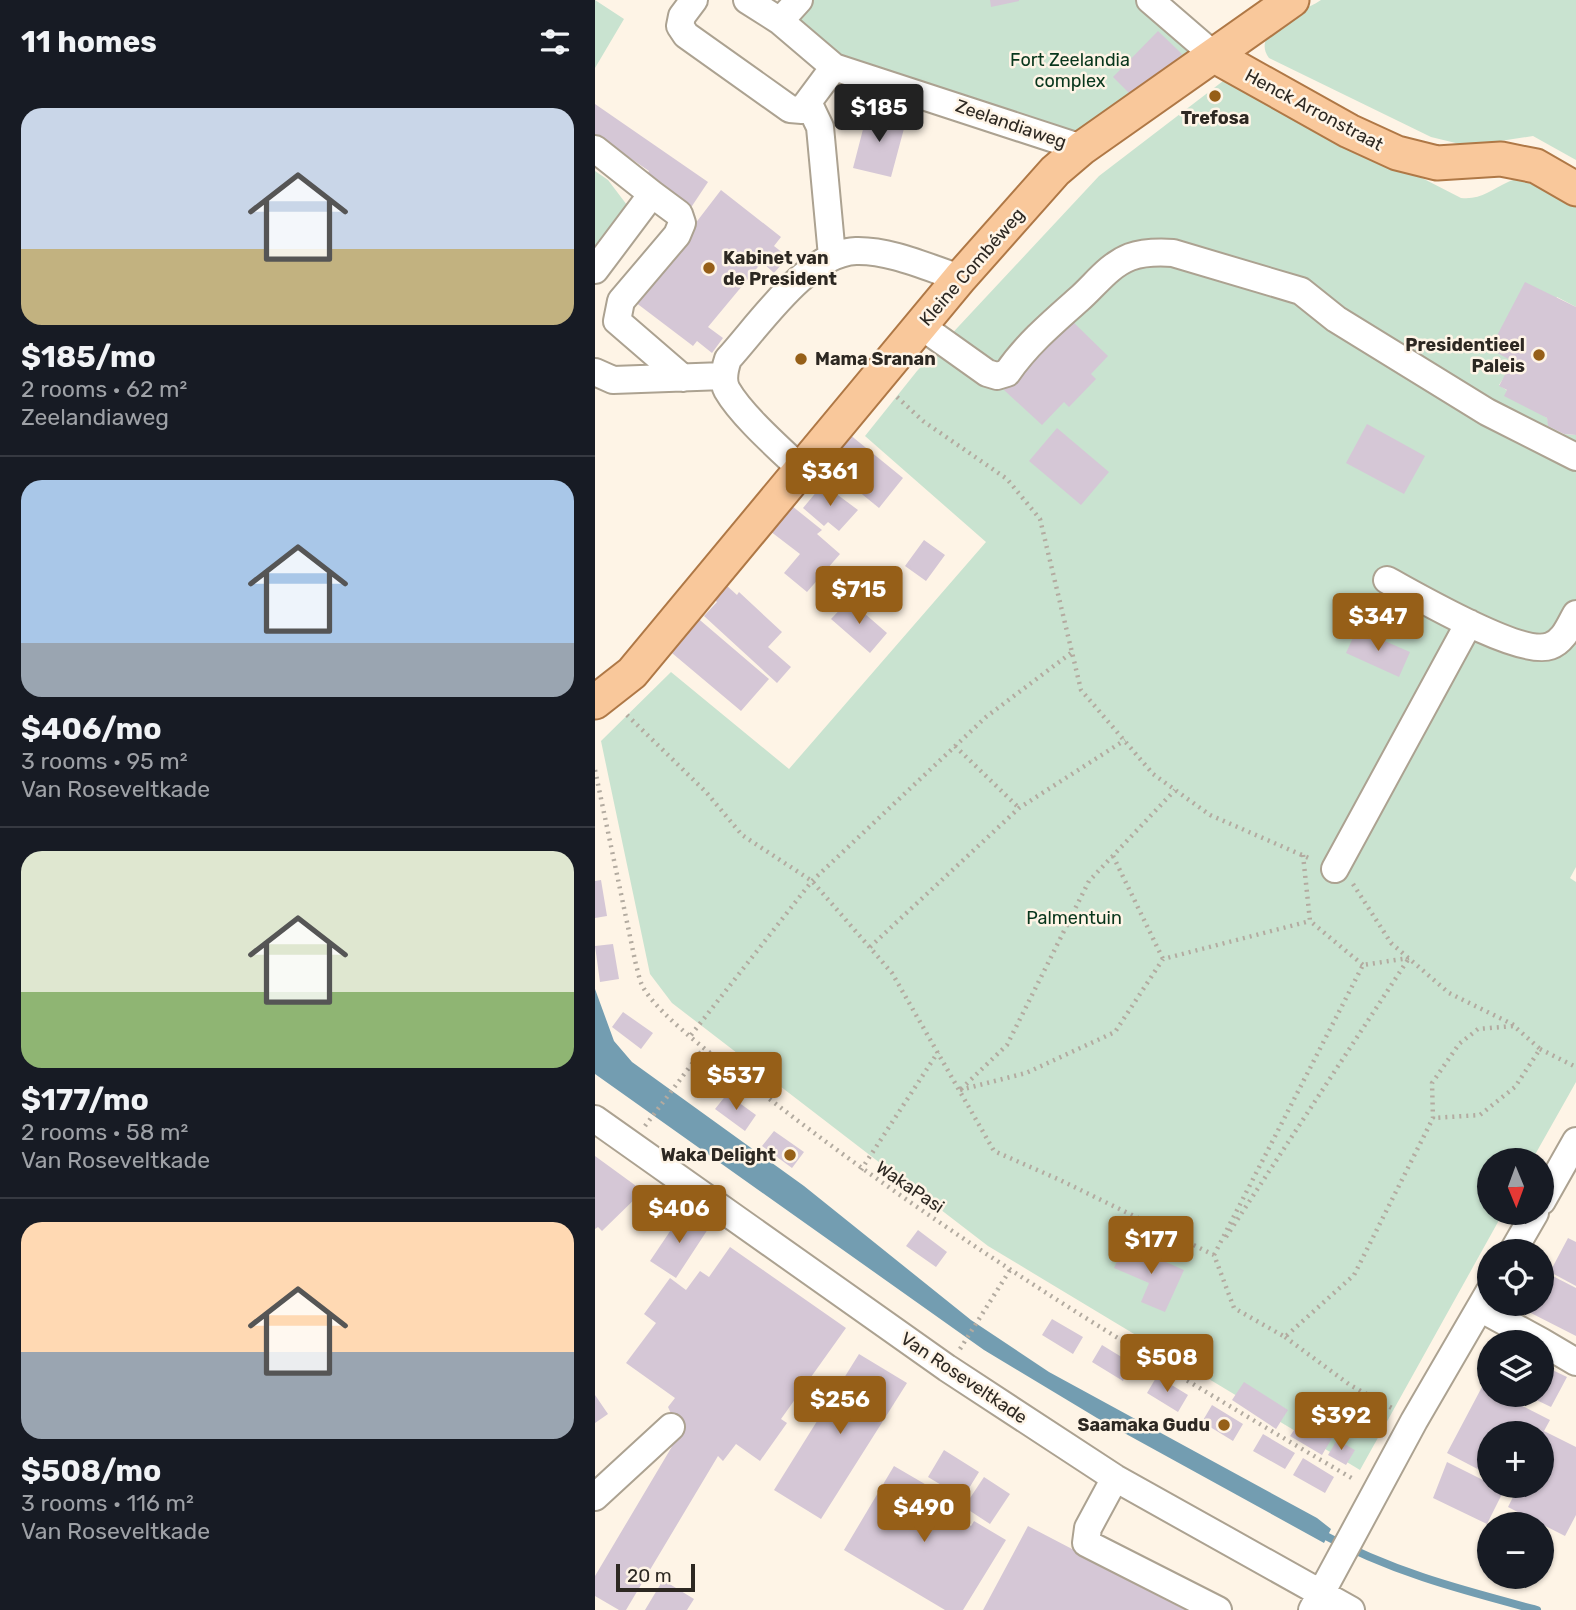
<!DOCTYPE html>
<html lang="en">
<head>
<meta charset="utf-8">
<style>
	body { margin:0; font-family:Rubik,sans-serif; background:#20242c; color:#f1f3f6; height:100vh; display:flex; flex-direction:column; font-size:26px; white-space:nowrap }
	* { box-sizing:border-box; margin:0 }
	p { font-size:23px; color:#9ea1a6 }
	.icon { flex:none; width:38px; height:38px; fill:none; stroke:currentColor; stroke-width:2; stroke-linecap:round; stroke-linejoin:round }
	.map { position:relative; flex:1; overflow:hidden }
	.drawer { display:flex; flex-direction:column; background:#171b24; width:595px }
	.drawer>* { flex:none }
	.needle { width:46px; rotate:179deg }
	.tools { position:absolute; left:882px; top:1148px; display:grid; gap:14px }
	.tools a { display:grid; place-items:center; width:77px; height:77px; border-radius:50%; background:#171b24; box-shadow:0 2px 5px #0004; font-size:35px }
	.scale { position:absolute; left:21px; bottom:18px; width:79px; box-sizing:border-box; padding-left:7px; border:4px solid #2d2822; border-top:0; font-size:19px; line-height:24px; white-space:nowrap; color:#2d2822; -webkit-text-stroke:5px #fef4e6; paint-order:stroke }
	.price { position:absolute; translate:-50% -60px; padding:0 16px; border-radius:7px; background:#965f18; color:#fff; font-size:23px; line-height:46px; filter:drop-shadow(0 2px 4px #0008) }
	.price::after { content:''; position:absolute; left:50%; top:42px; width:21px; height:16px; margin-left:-10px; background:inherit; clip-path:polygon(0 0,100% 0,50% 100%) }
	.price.active { background:#222; color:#fff }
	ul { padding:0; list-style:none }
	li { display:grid; align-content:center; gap:14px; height:371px; padding:0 21px }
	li+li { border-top:2px solid #363941 }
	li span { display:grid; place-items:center; height:217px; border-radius:21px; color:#555 }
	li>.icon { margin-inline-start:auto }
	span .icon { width:126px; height:126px; fill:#fffc; stroke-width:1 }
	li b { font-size:30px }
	h2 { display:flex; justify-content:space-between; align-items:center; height:84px; padding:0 21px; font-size:30px }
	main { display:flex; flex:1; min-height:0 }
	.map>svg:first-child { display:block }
	.green { fill:#c9e3d0 }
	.water { fill:#739db1 }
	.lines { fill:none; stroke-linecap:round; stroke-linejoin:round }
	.stream { stroke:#739db1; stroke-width:8 }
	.building { fill:#d5c7d6 }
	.minor-casing { stroke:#aca291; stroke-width:30 }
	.major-casing { stroke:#af7846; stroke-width:37 }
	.path { stroke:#b3aba0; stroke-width:4.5; stroke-dasharray:2 5; stroke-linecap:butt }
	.minor { stroke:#fff; stroke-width:26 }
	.major { stroke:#f9c89b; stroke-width:33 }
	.poi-dot { fill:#965f18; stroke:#fef4e6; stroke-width:2.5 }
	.labels { text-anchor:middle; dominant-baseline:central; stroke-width:5; stroke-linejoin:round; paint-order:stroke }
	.park-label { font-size:18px; fill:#08361c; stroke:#fef4e6 }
	.street-label { font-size:18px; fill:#2d2822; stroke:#fef4e6 }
	.poi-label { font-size:18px; font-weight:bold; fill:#2d2822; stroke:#fef4e6; text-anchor:end }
</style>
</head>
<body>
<main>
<section class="drawer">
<h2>11 homes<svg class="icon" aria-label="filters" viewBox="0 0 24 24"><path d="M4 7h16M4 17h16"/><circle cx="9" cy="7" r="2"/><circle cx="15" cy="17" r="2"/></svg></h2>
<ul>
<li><span style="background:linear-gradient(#c9d6e8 65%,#c2b280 0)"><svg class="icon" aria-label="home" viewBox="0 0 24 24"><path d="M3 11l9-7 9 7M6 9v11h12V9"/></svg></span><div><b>$185/mo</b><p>2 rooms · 62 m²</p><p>Zeelandiaweg</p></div></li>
<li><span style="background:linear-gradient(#a9c7e8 75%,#9aa5b1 0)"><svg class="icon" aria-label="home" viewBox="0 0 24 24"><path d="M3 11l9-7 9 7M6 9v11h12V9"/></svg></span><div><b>$406/mo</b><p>3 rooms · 95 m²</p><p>Van Roseveltkade</p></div></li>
<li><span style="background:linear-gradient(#dfe7d0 65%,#8fb573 0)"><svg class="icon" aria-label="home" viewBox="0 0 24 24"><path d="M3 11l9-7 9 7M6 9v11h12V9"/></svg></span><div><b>$177/mo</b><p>2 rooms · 58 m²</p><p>Van Roseveltkade</p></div></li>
<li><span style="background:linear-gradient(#ffd9b3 60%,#9aa5b1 0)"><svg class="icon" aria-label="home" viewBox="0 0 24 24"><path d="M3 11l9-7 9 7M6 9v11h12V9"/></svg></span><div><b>$508/mo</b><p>3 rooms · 116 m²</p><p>Van Roseveltkade</p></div></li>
</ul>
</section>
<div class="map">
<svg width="981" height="1610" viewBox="0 0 981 1610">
	<rect width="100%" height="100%" fill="#fef4e6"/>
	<path class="green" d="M0 0 29 19 0 68Z
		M196 0H559L620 56 487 148 232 61 210 40Z
		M726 0H981V160L938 136 873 146 836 137 674 58C654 32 708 12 726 0Z
		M632 78 866 198C886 200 896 190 913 182 934 172 964 195 981 205V307L962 297 904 385 952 418 954 426 968 434 981 435V867L975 878 981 882V1082L937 1160H894V1213H908L765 1470 393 1246 77 1003 55 974 6 741 76 672 194 769 391 542 270 436 322 371 504 176Z
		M0 171 13 180 35 209 0 255Z"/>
	<path class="water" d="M0 989 19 1041 37 1062 209 1186 376 1320 454 1372 722 1518 736 1529 729 1543 502 1418 389 1350 0 1074Z"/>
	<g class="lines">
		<path class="stream" d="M725 1533C797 1572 863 1589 942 1610"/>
	</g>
	<path class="building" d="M395 0H424V1L396 7Z
		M563 31 587 54 542 101 518 77Z
		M0 104 113 182 95 209 50 177 54 171 0 134Z
		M273 110 311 121 296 177 258 168Z
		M126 190 186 237 179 246 193 257 179 273 167 262 113 327 128 338 117 353 102 341 98 346 40 302Z
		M930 282 981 307V435L969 434 953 426 952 418 909 396 912 390 904 386 917 361 895 349Z
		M475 319 513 356 496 374 501 379 474 407 469 402 447 425 409 390Z
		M772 424 830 456 809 494 751 463Z
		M462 428 514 472 486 505 434 461Z
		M254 434 308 478 284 508 230 464Z
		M228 484 263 510 244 531 233 522 229 526 208 508Z
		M192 502 227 530 222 534 245 554 212 592 189 573 205 554 171 528Z
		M329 540 350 555 331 581 310 566Z
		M131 585 142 595 144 592 187 632 173 647 196 667 182 683 109 616 122 602 119 599Z
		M254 600 292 633 275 653 236 619Z
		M99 615 174 679 146 711 71 648Z
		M762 629 815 652 804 677 751 653Z
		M6 880 12 916 0 918V881Z
		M18 944 24 979 5 982 0 946Z
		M28 1012 58 1033 46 1049 17 1027Z
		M132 1094 161 1115 150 1131 120 1109Z
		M179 1131 209 1152 197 1168 167 1146Z
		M0 1156 48 1191 7 1231 3 1227 0 1229Z
		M88 1212 113 1229 81 1278 55 1261Z
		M323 1230 352 1252 341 1267 311 1246Z
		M973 1238 981 1242V1286L955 1272Z
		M530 1244 589 1270 570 1312 546 1302 554 1283 519 1268Z
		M135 1247 251 1328 186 1419 192 1423 165 1461 141 1444 128 1461 123 1456 31 1610H24L0 1596V1576L85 1433 73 1407 80 1398 31 1363 61 1323 49 1314 75 1278 91 1290 105 1271 114 1277Z
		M950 1272 981 1288V1336L930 1310 933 1304H947V1278Z
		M457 1319 488 1337 478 1354 447 1335Z
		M507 1345 538 1364 528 1381 497 1362Z
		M264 1354 312 1383 226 1519 179 1490Z
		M947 1365 972 1377 956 1407 931 1395H947Z
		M562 1376 593 1395 583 1412 552 1393Z
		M649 1382 693 1410 681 1429 637 1400Z
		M888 1385 894 1388V1395H906L955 1420 949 1431 981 1447V1515L970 1536 913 1507 922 1489 916 1486H947V1433H894V1475L852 1453Z
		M0 1395 13 1414 0 1423Z
		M617 1405 648 1424 638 1441 607 1422Z
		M706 1420 737 1438 727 1455 695 1436Z
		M668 1434 700 1453 690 1469 658 1451Z
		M742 1440 760 1450 751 1465 733 1455Z
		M349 1450 384 1472 368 1498 333 1477Z
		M708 1458 739 1477 730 1493 698 1475Z
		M852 1462 894 1483V1486L909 1490 892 1524 838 1498Z
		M299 1466 335 1487 329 1498 376 1526 379 1521 411 1540 368 1610H350L249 1550Z
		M389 1477 415 1494 395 1524 369 1507Z
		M433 1526 594 1610H388Z
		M68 1580 99 1599 92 1610H50Z"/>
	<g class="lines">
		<g class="minor-casing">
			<path id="minor" d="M99 0 87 16 85 26 91 35 195 109 207 110 239 67
				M152 0 185 21
				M204 0 185 21 239 67 487 148
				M555 0 620 56
				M214 104 225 127 237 256
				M0 149 57 194 0 270
				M57 194 84 214 87 223 82 235 26 301 22 321 88 378
				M326 326 392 373 402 376 412 373C432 344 458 322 484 299 500 285 514 265 535 257 549 252 563 252 578 253L706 291 741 319 892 412 981 457
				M0 372 18 380 129 376
				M207 470C185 449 147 416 132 390 127 381 130 368 133 359 165 324 212 253 261 251 295 250 334 268 365 278
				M792 580C822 596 925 657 955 646 969 641 974 626 981 614
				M740 869 874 623
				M0 1119 352 1368 520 1478 756 1610
				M947 1201 981 1141
				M918 1251 940 1213
				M885 1308 947 1342
				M947 1342 981 1362
				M520 1478 493 1528 491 1543 623 1610
				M0 1497 76 1427
				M717 1610 819 1421 894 1292"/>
		</g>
		<g class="major-casing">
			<path id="major" d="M620 56 754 131 802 153 842 163 906 159 941 166 981 189
				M0 702 37 673 365 278 460 171 487 148 697 0"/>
		</g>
		<path class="path" d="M302 397 328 421 412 479 445 519 486 690 558 774 615 815 716 859
			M32 715 111 792 147 835 217 881 297 973 399 1151 465 1180 619 1255 639 1308 690 1337 759 1275 838 1118 837 1083 864 1044 883 1029 919 1026 945 1049 920 1087 885 1115 838 1118
			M360 746 424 808
			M0 770 41 965C43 971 44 979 47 985 62 1017 142 1073 172 1097 357 1241 558 1362 760 1480
			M708 855 715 921 768 965
			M518 856 568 959
			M758 884 796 943 854 993 919 1025
			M275 947 424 808 530 740
			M96 1035 217 881 391 717 476 653
			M945 1049 981 1067
			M366 1089 412 1045 494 881 580 790
			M365 1090 431 1073 520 1032 568 959 715 921
			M50 1126 109 1048
			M266 1170 343 1052
			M631 1237 814 958
			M619 1255 768 965 814 958
			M690 1337 755 1385 797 1408
			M365 1349 415 1270"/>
		<use href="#minor" class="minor"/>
		<use href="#major" class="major"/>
	</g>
	<g class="poi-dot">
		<circle cx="620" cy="96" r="7"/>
		<circle cx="114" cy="268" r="7"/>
		<circle cx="944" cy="355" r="7"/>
		<circle cx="206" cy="359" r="7"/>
		<circle cx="195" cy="1155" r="7"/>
		<circle cx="629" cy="1425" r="7"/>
	</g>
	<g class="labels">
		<g class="park-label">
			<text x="475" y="60">Fort Zeelandia<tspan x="475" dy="21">complex</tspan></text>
			<text x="479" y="918">Palmentuin</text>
		</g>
		<g class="street-label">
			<text transform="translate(719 110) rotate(28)">Henck Arronstraat</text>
			<text transform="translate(416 124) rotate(19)">Zeelandiaweg</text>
			<text transform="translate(377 267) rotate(-49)">Kleine Combéweg</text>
			<text transform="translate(315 1187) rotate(34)">WakaPasi</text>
			<text transform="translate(369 1378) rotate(34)">Van Roseveltkade</text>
		</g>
		<g class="poi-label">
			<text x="620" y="118" text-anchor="middle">Trefosa</text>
			<text x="128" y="258" text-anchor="start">Kabinet van<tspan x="128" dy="21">de President</tspan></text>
			<text x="930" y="345">Presidentieel<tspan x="930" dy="21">Paleis</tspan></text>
			<text x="220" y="359" text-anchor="start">Mama Sranan</text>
			<text x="181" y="1155">Waka Delight</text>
			<text x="615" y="1425">Saamaka Gudu</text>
		</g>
	</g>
</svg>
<div class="tools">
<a><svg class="needle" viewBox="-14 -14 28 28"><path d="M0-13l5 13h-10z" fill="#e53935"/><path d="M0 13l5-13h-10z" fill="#9ea1a6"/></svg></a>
<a><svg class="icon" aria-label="locate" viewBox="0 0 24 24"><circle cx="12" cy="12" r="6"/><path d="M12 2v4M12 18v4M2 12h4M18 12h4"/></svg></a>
<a><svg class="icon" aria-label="layers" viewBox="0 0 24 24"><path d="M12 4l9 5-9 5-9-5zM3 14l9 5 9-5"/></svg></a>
<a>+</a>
<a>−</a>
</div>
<div class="scale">20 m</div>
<b class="price active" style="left:284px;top:144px">$185</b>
<b class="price" style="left:235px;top:508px">$361</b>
<b class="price" style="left:264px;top:626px">$715</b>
<b class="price" style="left:783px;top:653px">$347</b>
<b class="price" style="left:141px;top:1112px">$537</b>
<b class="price" style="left:84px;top:1245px">$406</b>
<b class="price" style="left:556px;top:1276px">$177</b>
<b class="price" style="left:572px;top:1394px">$508</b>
<b class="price" style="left:245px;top:1436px">$256</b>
<b class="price" style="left:746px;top:1452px">$392</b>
<b class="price" style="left:329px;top:1544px">$490</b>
</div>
</main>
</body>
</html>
